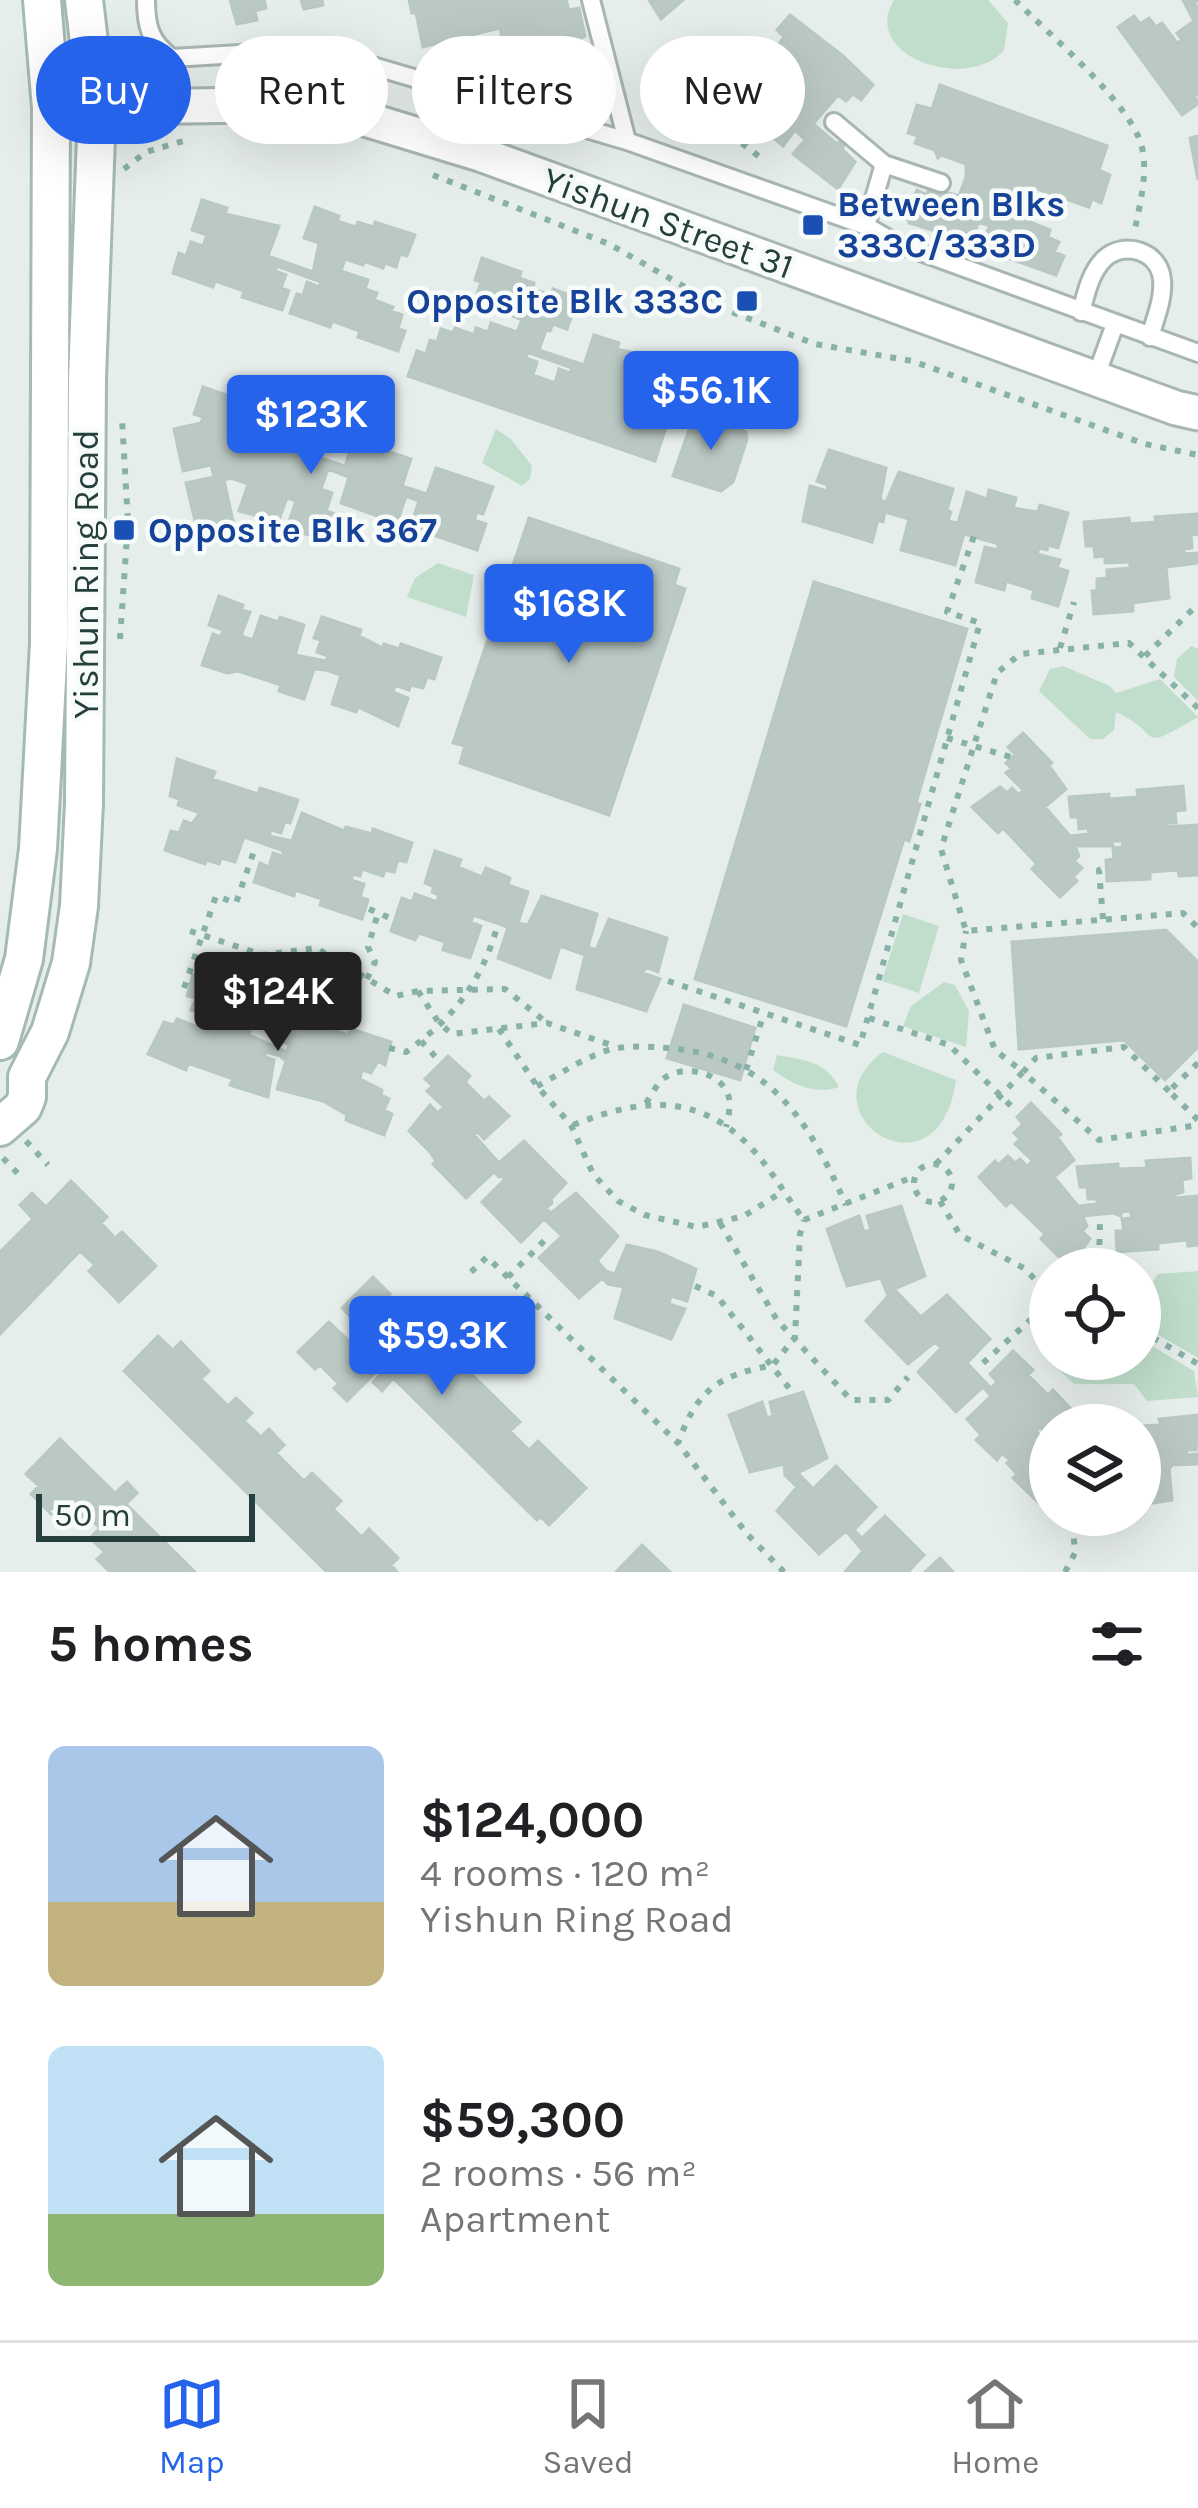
<!DOCTYPE html>
<html lang="en">
<head>
<meta charset="utf-8">
<style>
	body { margin:0; font-family:Karla,sans-serif; background:#f6f6f6; color:#202124; height:100vh; display:flex; flex-direction:column; font-size:45px; white-space:nowrap }
	* { box-sizing:border-box; margin:0 }
	p { font-size:39px; color:#757577 }
	.icon { flex:none; width:66px; height:66px; fill:none; stroke:currentColor; stroke-width:2; stroke-linecap:round; stroke-linejoin:round }
	.map { position:relative; height:1572px; overflow:hidden }
	.details { display:flex; flex-direction:column; background:#fff; flex:1 }
	.details>* { flex:none }
	.banner { position:absolute; left:36px; top:36px; width:1128px; height:108px; display:flex; gap:24px }
	.fabs { position:absolute; left:1029px; top:1248px; display:grid; gap:24px }
	.fabs a { display:grid; place-items:center; width:132px; height:132px; border-radius:50%; background:#fff; box-shadow:0 12px 48px #0002; font-size:60px }
	.scale { position:absolute; left:36px; bottom:30px; width:219px; box-sizing:border-box; padding-left:12px; border:6px solid #25403c; border-top:0; font-size:33px; line-height:42px; white-space:nowrap; color:#25403c; -webkit-text-stroke:9px #f7fbf9; paint-order:stroke }
	.price { position:absolute; translate:-50% -102px; padding:0 27px; border-radius:12px; background:#2563eb; color:#fff; font-size:39px; line-height:78px; filter:drop-shadow(0 3px 6px #0008) }
	.price::after { content:''; position:absolute; left:50%; top:72px; width:36px; height:27px; margin-left:-18px; background:inherit; clip-path:polygon(0 0,100% 0,50% 100%) }
	.price.active { background:#222; color:#fff }
	ul { padding:0; list-style:none }
	li { display:flex; align-items:center; gap:36px; height:300px; padding:0 48px }
	li span { display:grid; place-items:center; flex:none; width:336px; height:240px; border-radius:18px; color:#555 }
	li>.icon { margin-inline-start:auto }
	span .icon { width:144px; height:144px; fill:#fffc; stroke-width:1 }
	li b { font-size:51px }
	h2 { display:flex; justify-content:space-between; align-items:center; height:144px; padding:0 48px; font-size:51px }
	.chip { padding:0 42px; border-radius:54px; background:#fff; box-shadow:0 12px 48px #0002; font-size:42px; line-height:108px }
	.chip.active { background:#2563eb; color:#fff }
	.menu { display:flex; justify-content:space-around; align-items:center; height:168px; border-top:3px solid #e0e0e0; background:#fff; font-size:33px; color:#757577 }
	.menu a { display:grid; justify-items:center; gap:6px }
	.menu .active { color:#2563eb }
	.map>svg:first-child { display:block }
	.green { fill:#c0decb }
	.building { fill:#bbc9c5; stroke:#b9c8c3; stroke-width:3; fill-rule:evenodd }
	.lines { fill:none; stroke-linecap:round; stroke-linejoin:round }
	.service-casing { stroke:#a8b6b4; stroke-width:22 }
	.minor-casing { stroke:#a8b6b4; stroke-width:39 }
	.secondary-casing { stroke:#a5bab4; stroke-width:42 }
	.path { stroke:#88b1a8; stroke-width:6; stroke-dasharray:6 9; stroke-linecap:butt }
	.service { stroke:#fff; stroke-width:16 }
	.minor { stroke:#fff; stroke-width:33 }
	.secondary { stroke:#fff; stroke-width:36 }
	.transit-dot { fill:#1a4fb4; stroke:#f7fbf9; stroke-width:4.5 }
	.labels { text-anchor:middle; dominant-baseline:central; stroke-width:9; stroke-linejoin:round; paint-order:stroke }
	.transit-label { font-size:36px; font-weight:bold; fill:#164399; stroke:#f7fbf9; text-anchor:start }
	.street-label { font-size:36px; fill:#25403c; stroke:#f7fbf9 }
</style>
</head>
<body>
<div class="map">
<svg width="1198" height="1572" viewBox="0 0 1198 1572">
	<rect width="100%" height="100%" fill="#e6eeec"/>
	<path class="green" d="M894 0H988L1008 23 1004 50C970 92 859 58 894 0Z
		M496 429 511 439 532 466 530 479 522 486 482 463Z
		M438 563 474 575 466 617 407 597 415 578Z
		M1191 646 1198 649V701L1174 677 1177 659Z
		M1063 666 1110 686 1116 693 1160 679 1198 717C1134 754 1166 735 1116 712L1114 730 1103 739H1090L1039 691 1050 669Z
		M903 914 939 926 919 993 882 981Z
		M944 982 955 985 969 1011 966 1047 903 1026 911 1006Z
		M883 1052 956 1080C939 1206 799 1113 883 1052Z
		M777 1055C805 1060 825 1061 839 1087 816 1095 793 1085 773 1070Z
		M1198 1271V1358L1140 1324 1148 1289 1158 1274Z
		M1050 1332V1359H1140V1339L1194 1371 1198 1397 1147 1401 1134 1384H1074L1043 1355 1046 1334Z"/>
	<path class="building" d="M230 0H264L266 8 255 11 257 20 237 24Z
		M301 0H322L323 5 304 9Z
		M409 0H566L569 10 579 8 585 36 580 39 596 87 567 95 557 58 509 68 500 28 423 47 416 13H412Z
		M649 0H683L661 19Z
		M1183 0H1198L1195 3 1198 8V92L1195 96 1198 104 1182 115 1118 27 1134 16 1140 24 1149 18 1156 27 1162 23 1177 43 1182 40 1177 33 1194 21Z
		M790 15 843 56 873 85 861 100 853 94 846 101 838 95 813 124 837 144 840 141 844 145 842 149 855 162 838 189 793 154 805 140 795 130 783 146 746 114 759 101 748 91 737 108 721 91 712 99 698 89 694 68 717 45 768 85 783 66 794 75 798 72 781 57 786 52 778 45 784 37 777 30Z
		M940 85 1107 146 1099 170 1110 175 1101 203 1092 199 1089 207 1023 184 1015 208 993 200 990 206 1050 230 1048 237 1059 242 1054 252 1064 256 1056 275 979 248 990 226 978 222 972 248 958 242V238L909 223V220L897 215 905 198 912 201 917 190 927 195 929 187 959 196 966 177V164L941 155 938 158 935 150 915 143 918 136 908 133 917 105 932 109Z
		M1198 136V180L1190 138Z
		M202 200 227 208 225 214 279 226 268 256 313 272 319 243 304 238 315 207 339 216 337 221 356 227 358 222 373 227 375 222 415 235 407 256 400 254 396 267 385 263 383 268 364 261 363 265 345 259 341 271 368 280 365 289 377 293 374 300 393 307 391 311 402 315 398 329 405 331 398 351 358 337 360 331 332 321 330 327 290 313 297 294 303 296 307 282 319 287 321 282 277 266 275 271 286 275 281 288 289 291 282 310 242 297 244 291 215 281 213 287 173 273 179 253 186 256 191 242 203 246 207 235 192 230Z
		M482 258 521 272 519 278 534 283 533 289 551 295 553 289 578 298 567 329 553 324 550 331 546 330 539 350 584 365 594 335 619 343 617 349 671 361 661 391 645 386 642 398 654 402 649 415 668 421 655 461 408 376 417 351 426 354 430 340 437 342 441 329 453 333 455 328 474 335 476 328 488 332 491 323 517 332 522 320 486 304 488 298 477 294 481 282 475 280ZM527 352 572 368 570 373 559 369 555 383 533 375 537 362 526 358Z
		M203 387 260 407 250 434 264 438 273 412 328 431 320 458 345 466 354 440 411 459 402 486 427 494 436 468 493 487 483 514 477 512 474 520 486 524 477 550 410 527 419 501 406 496 397 523 341 503 349 477 328 469 321 489 332 493 326 511 335 514 327 541 287 528 296 501 287 498 278 522 239 511 248 484 231 478 224 480 233 521 224 523 227 536 200 542 186 483 214 477 211 465 183 471 174 429 201 423 203 417 194 414Z
		M695 412 746 432 747 439 733 482 721 491 673 476Z
		M829 450 886 468 880 500 886 502 899 472 953 489 947 510 951 512 948 521 958 523 967 492 987 499 989 490 1016 498 1013 508 1038 512 1040 505 1068 513 1058 548 1048 545 1047 550 1039 548 1037 554 1060 560 1057 568 1068 571 1058 606 1032 598 1034 590 1006 581 1004 590 976 582 985 547 997 550 999 544 964 534 955 565 901 550 909 519 885 512 883 522 878 520 872 542 803 521 810 486 827 491 828 485 817 481Z
		M1198 514V534L1191 535 1192 548 1184 549V554L1198 553V563L1166 567 1169 598 1133 603V611L1094 614 1092 591H1097V579L1107 578V570L1130 568V562L1105 563V556L1095 557 1094 546H1086L1084 522 1129 518 1130 524 1156 522 1155 517Z
		M529 518 679 569 674 585 685 589 609 815 460 763 465 746 453 743Z
		M814 582 967 629 916 803 920 804 909 841 904 839 846 1026 695 979Z
		M219 596 243 605 241 610 250 612 241 636 253 640 261 616 278 622 280 617 304 625 295 655 326 661 328 656 317 652 321 640 314 638 322 617 361 630 359 636 383 648 384 644 399 649 401 644 441 658 434 679 427 677 423 688 411 685 409 690 395 685 393 692 408 698 398 726 358 707 356 712 332 704 341 675 326 670 314 669 304 699 279 691 281 685 238 671 227 673 202 665 213 634 221 637 223 630 209 625Z
		M1023 733 1052 763 1049 766 1066 789 1045 807 1070 836 1089 834 1088 828 1079 829 1078 817H1071L1069 797 1109 794V799L1138 797 1137 790 1183 786 1185 810 1175 811 1176 823H1167V827L1198 825V875L1179 876 1178 870 1150 872V879L1107 881 1106 860 1114 859 1113 848 1123 847 1122 841H1112L1113 846H1075L1079 856 1074 861 1082 868 1073 877 1077 881 1060 897 1032 869 1037 864 1003 828 998 833 972 807 1000 787 1007 793 1012 788 1019 795 1023 790 1006 773 1011 768 1006 763 1015 754 1008 747Z
		M177 759 215 772 212 779 258 794 260 788 298 800 290 823 285 821 281 833 271 830 269 836 292 841 302 813 344 831 346 827 372 834 373 829 412 843 406 862 398 860 394 872 385 870 383 876 362 869 360 876 353 874 351 880 364 884 360 897 368 900 362 919 320 905 322 899 295 890 294 896 254 882 260 863 269 867 273 853 282 856 284 851 244 837 235 862 221 858 219 864 206 860 205 864 165 850 171 831 179 833 184 821 192 824 200 813 178 805 180 799 170 796Z
		M435 851 461 860 458 867 482 877 486 868 510 878 508 885 528 892 518 923 528 925 542 896 597 914 588 947 596 950 609 919 667 938 658 972 646 967 643 973 660 979 646 1011 577 989 585 955 560 946 550 978 498 958 508 927 473 915 471 922 481 926 470 958 443 950 445 942 419 933 415 940 391 931 402 898 412 902 415 894 437 902 439 895 432 892 434 887 425 883Z
		M1166 930 1198 962V1047L1165 1080 1124 1040 1019 1049 1012 942Z
		M193 975 233 988 232 996 246 1000V1006L255 1009 249 1035 287 1052 289 1044 282 1042 284 1031 277 1028 285 1007 322 1020V1026L348 1035 352 1029 391 1042 385 1065 378 1061 371 1073 362 1070 360 1079 382 1090 381 1095 389 1099 384 1110 392 1114 384 1135 346 1120 347 1115 323 1101 277 1089 286 1061 280 1056 266 1052 265 1057 274 1060 268 1097 230 1085 233 1079 188 1063 186 1070 148 1054 164 1022 174 1025 177 1019 198 1027 199 1012 191 1010 196 998 187 996Z
		M684 1005 755 1028 740 1080 667 1058Z
		M448 1056 470 1076 465 1082 484 1101 489 1097 509 1116 484 1139 478 1132 474 1135 499 1163 524 1141 566 1183 551 1199 552 1203 546 1208 551 1213 576 1193 618 1236 597 1261 606 1271 615 1274 627 1245 658 1252 696 1269 687 1301 671 1296 669 1304 685 1309 671 1339 615 1318 624 1287 608 1284 602 1278 579 1298 539 1258 562 1236 544 1219 521 1242 482 1202 505 1179 501 1175 499 1177 494 1172 466 1198 433 1164 436 1161 430 1152 409 1131 430 1105 438 1113 444 1107 427 1091 433 1086 425 1079Z
		M1031 1103 1061 1134 1057 1137 1074 1160 1054 1177 1078 1206 1097 1204V1199H1088L1087 1187H1080L1077 1167 1118 1164V1169L1147 1168 1146 1161 1190 1158 1191 1178 1182 1180 1183 1192 1175 1194V1198L1198 1196V1245L1188 1246 1187 1240 1158 1243V1249L1117 1252 1116 1231H1124L1122 1219 1131 1218V1211L1121 1212V1216L1113 1213 1083 1216 1087 1226 1082 1231 1090 1239 1069 1267 1041 1239 1045 1234 1011 1201 1006 1206 979 1177 995 1161 998 1165 1008 1156 1015 1163 1020 1159 1027 1166 1033 1161 1015 1144 1020 1139 1014 1133 1023 1124 1017 1117Z
		M71 1181 107 1217 101 1223 115 1238 122 1232 156 1266 119 1302 89 1271 95 1265 80 1251 0 1334V1252L33 1219 20 1205 32 1193 46 1207Z
		M901 1206 925 1276 894 1289 921 1317 947 1295 990 1339 967 1363 991 1388 997 1382 990 1374 1013 1351 1033 1370 1028 1375 1048 1395 1053 1390 1072 1410 1056 1425H1050L1047 1434 1040 1427 1036 1431 1049 1444 1044 1449 1050 1455V1500L1043 1507 1013 1478 1017 1474 1007 1463 1010 1460 1002 1453 997 1460 976 1440 981 1435 967 1419 991 1396 983 1387 956 1412 918 1372 941 1348 935 1342 908 1364 866 1321 888 1296 881 1278 847 1286 827 1229 859 1216 864 1232 871 1230 867 1216Z
		M373 1277 390 1294 386 1298 404 1317 409 1313 422 1325 411 1337 420 1345 431 1334 520 1422 510 1431 529 1450 538 1441 586 1488 549 1525 541 1517 537 1520 393 1378 382 1391 373 1382 385 1370 381 1367 347 1401 334 1388 339 1384 320 1365 315 1369 298 1352 329 1322 354 1346 367 1333 342 1308Z
		M158 1336 173 1350 181 1342 209 1371 201 1379 228 1406 236 1398 252 1413 244 1421 261 1437 269 1429 284 1445 276 1453 304 1481 312 1473 341 1501 333 1509 362 1537 369 1529 398 1558 391 1565 397 1572H327L124 1371Z
		M803 1392 827 1458 798 1473 813 1489 836 1466 876 1507 854 1530 862 1538 885 1516 924 1555 908 1572H845L863 1551 846 1531 819 1554 777 1511 797 1487 785 1475 784 1464 750 1472 729 1415 762 1402 767 1418 773 1416 770 1402Z
		M1198 1415 1196 1450H1186L1187 1455 1198 1454V1464L1172 1465 1169 1469 1172 1500 1140 1505V1426L1161 1425 1159 1419Z
		M60 1439 115 1493 127 1482 137 1493 126 1504 195 1572H110L97 1559 105 1552 90 1538 100 1528 91 1520 82 1529 68 1515 60 1523 31 1494 39 1486 26 1474Z
		M642 1545 670 1572H616Z
		M940 1558 953 1572H925Z"/>
	<g class="lines">
		<g class="service-casing">
			<path id="service" d="M146 0C146 26 150 42 172 58L288 51 339 56 627 141 866 226 896 243 1198 353
				M591 0 627 141
				M834 122 884 164 941 183
				M866 226 884 164
				M1081 312C1086 294 1090 273 1104 259 1124 240 1160 251 1162 280 1164 298 1155 319 1150 337
				M1095 379 1115 324"/>
		</g>
		<g class="minor-casing">
			<path id="minor" d="M51 108 316 104 480 154 1176 408 1198 413"/>
		</g>
		<g class="secondary-casing">
			<path id="secondary" d="M0 1041 24 959 38 849 49 643 51 108 42 0
				M0 1127 23 1107 27 1097V1077L50 1032 71 963 79 906 84 803 87 378 97 110 84 0"/>
		</g>
		<path class="path" d="M1015 0C1048 33 1129 102 1141 144 1149 170 1140 203 1135 229
			M124 48 143 74 149 75
			M718 125 761 158
			M124 169 146 152 187 140
			M433 175 609 244 724 309 815 344 912 361 1145 444 1198 455
			M120 639 128 522 122 419
			M1060 648 1074 602
			M1145 656 1198 604
			M1198 708 1129 643 1020 654 997 673 941 849 966 931 1183 913 1198 928
			M947 738 1011 757
			M369 909 390 918
			M1103 919 1099 870 1107 869
			M190 931 263 955 316 948 396 996 418 991 505 989 547 1023
			M367 979 375 962 368 947 378 913
			M668 981 860 1045 980 623 947 612 974 536
			M184 988 216 896 236 903 254 851
			M418 991 439 1023 452 1034 547 1023 617 1047
			M869 1018 949 1045 1012 1107
			M499 1029 537 1086 571 1125 593 1174 618 1201 645 1215 697 1227 744 1216 782 1192
			M421 1041 441 1063
			M389 1048 406 1052C455 1017 482 981 498 924
			M1198 1063 1169 1091 1198 1120
			M746 1070 764 1013
			M537 1086C561 1074 587 1055 613 1049 631 1045 651 1047 669 1048 770 1057 808 1119 846 1205
			M1169 1091 1124 1047 1036 1058 1023 1072 1099 1140 1198 1125
			M646 1103C651 1096 656 1085 663 1079 683 1063 723 1072 729 1098 731 1107 728 1118 726 1127
			M573 1125C640 1098 700 1091 754 1151 773 1172 787 1198 804 1220
			M26 1141 48 1165
			M3 1158 21 1177
			M914 1183a19 19 0 1 1 38 0a19 19 0 1 1-38 0Z
			M936 1164 1023 1072 995 1050 961 960 966 931
			M940 1201 960 1235 1024 1268 1050 1295
			M804 1220 913 1177
			M720 1223 777 1320 851 1400H888L908 1377
			M1086 1269 1099 1258 1100 1222
			M471 1272 487 1257 678 1443
			M508 1277 549 1236
			M695 1286 717 1296 789 1388
			M1140 1330 1198 1364
			M983 1363 1050 1302
			M784 1572 747 1534 678 1443C698 1389 717 1376 773 1365L795 1337 800 1234 804 1220
			M1065 1572 1075 1553 1072 1515"/>
		<use href="#service" class="service"/>
		<use href="#minor" class="minor"/>
		<use href="#secondary" class="secondary"/>
	</g>
	<g class="transit-dot">
		<rect x="801" y="213" width="24" height="24" rx="6"/>
		<rect x="735" y="289" width="24" height="24" rx="6"/>
		<rect x="112" y="518" width="24" height="24" rx="6"/>
	</g>
	<g class="labels">
		<g class="transit-label">
			<text x="837" y="204">Between Blks<tspan x="837" dy="41">333C/333D</tspan></text>
			<text x="723" y="301" text-anchor="end">Opposite Blk 333C</text>
			<text x="148" y="530">Opposite Blk 367</text>
		</g>
		<g class="street-label">
			<text transform="translate(668 223) rotate(20)">Yishun Street 31</text>
			<text transform="translate(86 574) rotate(-90)">Yishun Ring Road</text>
		</g>
	</g>
</svg>
<div class="fabs">
<a><svg class="icon" aria-label="locate" viewBox="0 0 24 24"><circle cx="12" cy="12" r="6"/><path d="M12 2v4M12 18v4M2 12h4M18 12h4"/></svg></a>
<a><svg class="icon" aria-label="layers" viewBox="0 0 24 24"><path d="M12 4l9 5-9 5-9-5zM3 14l9 5 9-5"/></svg></a>
</div>
<div class="scale">50 m</div>
<b class="price" style="left:711px;top:453px">$56.1K</b>
<b class="price" style="left:311px;top:477px">$123K</b>
<b class="price" style="left:569px;top:666px">$168K</b>
<b class="price active" style="left:278px;top:1054px">$124K</b>
<b class="price" style="left:442px;top:1398px">$59.3K</b>
<div class="banner">
<a class="chip active">Buy</a>
<a class="chip">Rent</a>
<a class="chip">Filters</a>
<a class="chip">New</a>
</div>
</div>
<section class="details">
<h2>5 homes<svg class="icon" aria-label="filters" viewBox="0 0 24 24"><path d="M4 7h16M4 17h16"/><circle cx="9" cy="7" r="2"/><circle cx="15" cy="17" r="2"/></svg></h2>
<ul>
<li><span style="background:linear-gradient(#a9c7e8 65%,#c2b280 0)"><svg class="icon" aria-label="home" viewBox="0 0 24 24"><path d="M3 11l9-7 9 7M6 9v11h12V9"/></svg></span><div><b>$124,000</b><p>4 rooms · 120 m²</p><p>Yishun Ring Road</p></div></li>
<li><span style="background:linear-gradient(#bfe0f5 70%,#8fb573 0)"><svg class="icon" aria-label="home" viewBox="0 0 24 24"><path d="M3 11l9-7 9 7M6 9v11h12V9"/></svg></span><div><b>$59,300</b><p>2 rooms · 56 m²</p><p>Apartment</p></div></li>
</ul>
</section>
<nav class="menu">
<a class="active"><svg class="icon" aria-label="map" viewBox="0 0 24 24"><path d="M3 6l6-2 6 2 6-2v14l-6 2-6-2-6 2zM9 4v14M15 6v14"/></svg>Map</a>
<a><svg class="icon" aria-label="saved" viewBox="0 0 24 24"><path d="M7 4h10v16l-5-4-5 4z"/></svg>Saved</a>
<a><svg class="icon" aria-label="home" viewBox="0 0 24 24"><path d="M3 11l9-7 9 7M6 9v11h12V9"/></svg>Home</a>
</nav>
</body>
</html>
